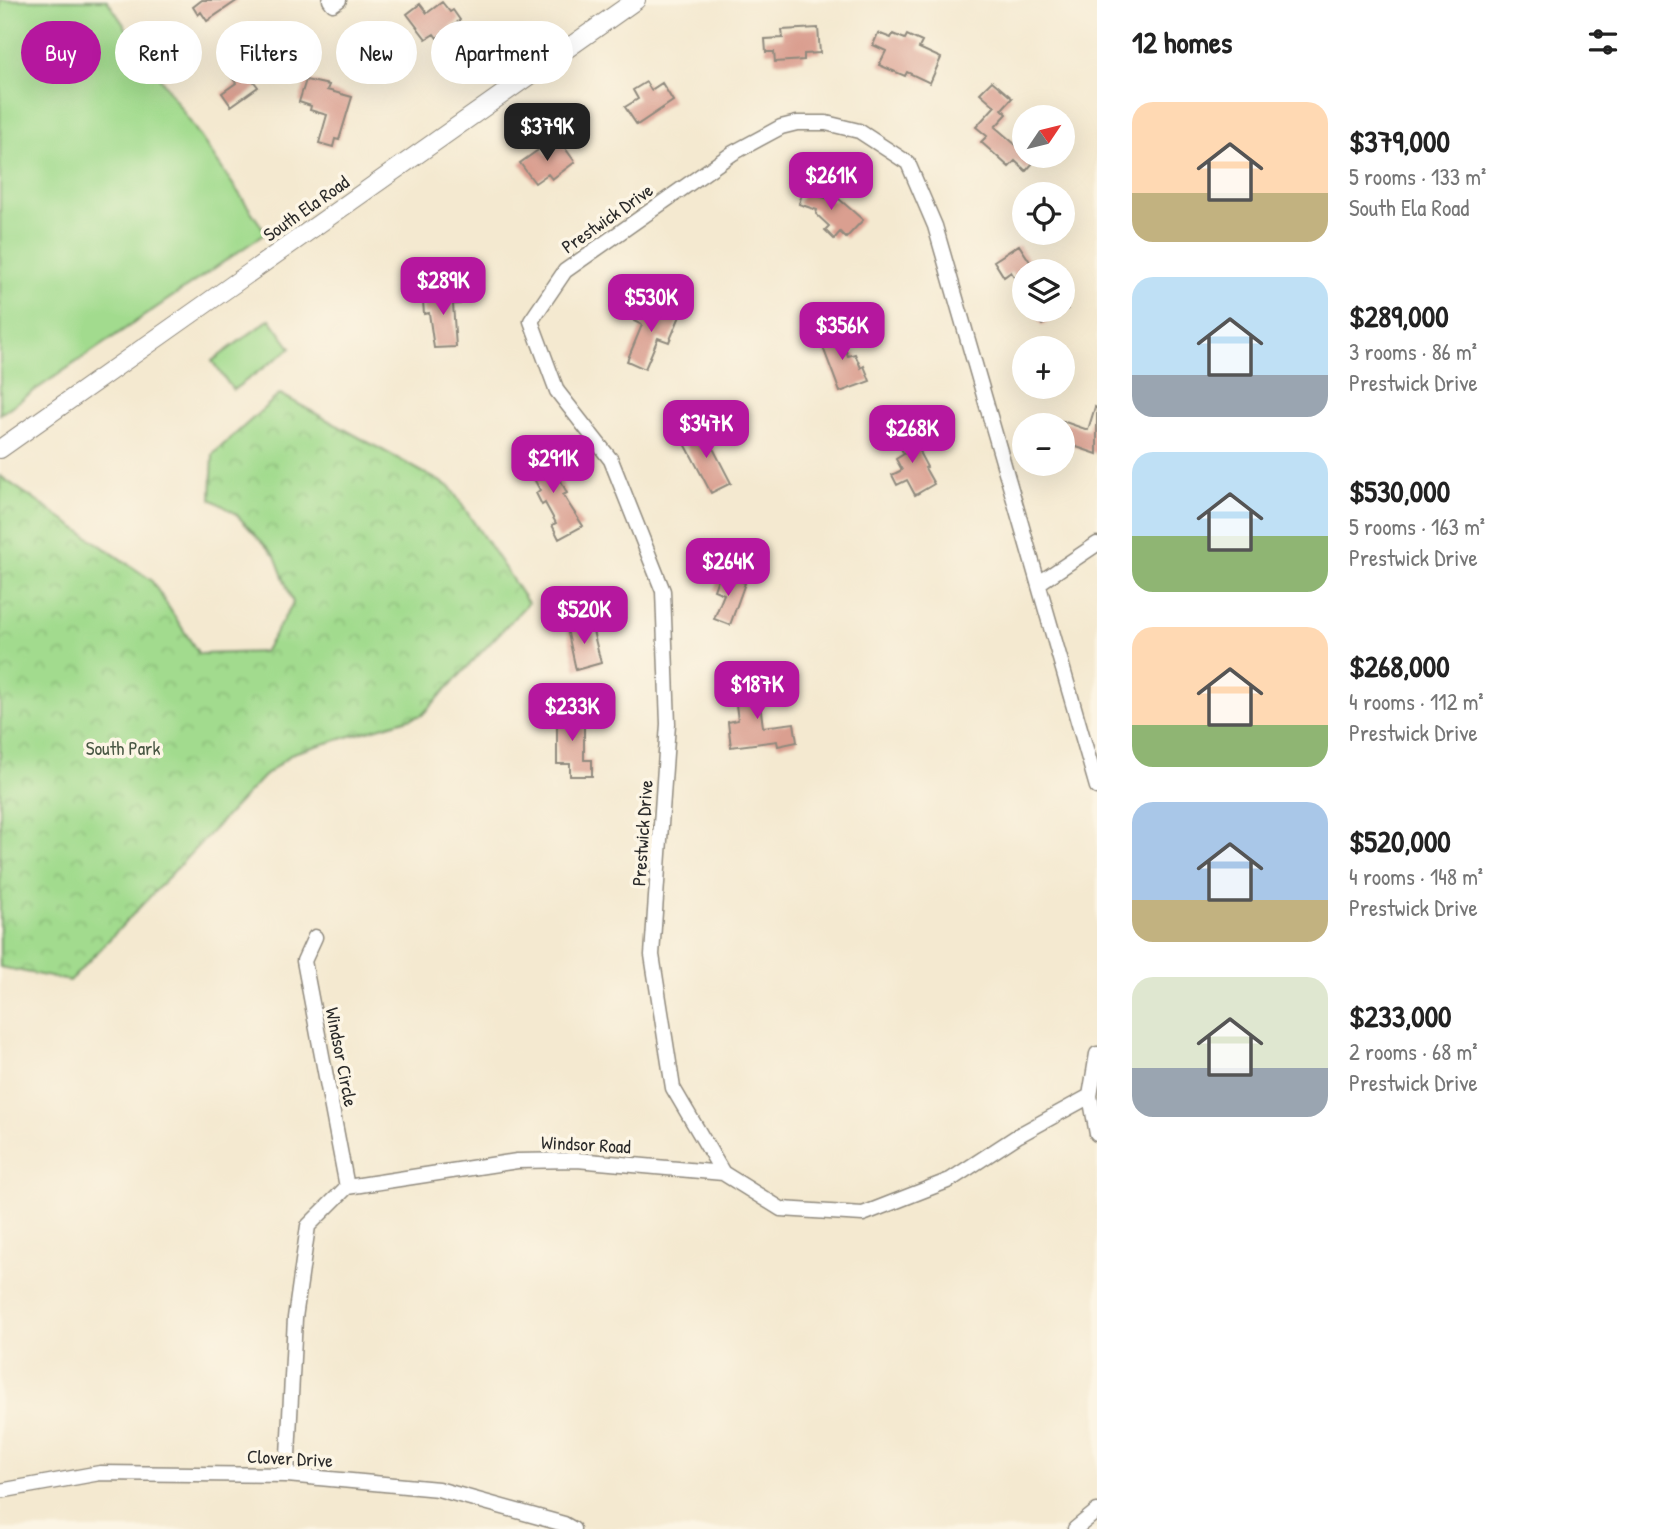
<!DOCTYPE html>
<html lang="en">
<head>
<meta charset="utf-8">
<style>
	body { margin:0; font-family:"Patrick Hand",sans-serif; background:#f2f2f2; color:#222; height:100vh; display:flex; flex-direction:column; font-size:26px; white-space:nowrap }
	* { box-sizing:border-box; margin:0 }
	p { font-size:23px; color:#767676 }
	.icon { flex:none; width:38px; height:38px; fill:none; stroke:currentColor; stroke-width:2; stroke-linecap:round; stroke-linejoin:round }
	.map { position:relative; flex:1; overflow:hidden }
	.side { display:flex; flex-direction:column; background:#fff; width:560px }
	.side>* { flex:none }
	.banner { position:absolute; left:21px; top:21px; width:665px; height:63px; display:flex; gap:14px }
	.needle { width:46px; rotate:55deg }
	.tools { position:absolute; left:1012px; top:105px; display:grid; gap:14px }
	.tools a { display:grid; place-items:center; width:63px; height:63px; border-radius:50%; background:#fff; box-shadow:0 7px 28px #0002; font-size:35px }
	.price { position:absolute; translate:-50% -60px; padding:0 16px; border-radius:14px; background:#b5179e; color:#fff; font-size:23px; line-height:46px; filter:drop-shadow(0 2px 4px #0008) }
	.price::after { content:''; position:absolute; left:50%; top:42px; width:21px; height:16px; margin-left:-10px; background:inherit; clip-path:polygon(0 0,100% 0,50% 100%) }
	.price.selected { background:#222; color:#fff }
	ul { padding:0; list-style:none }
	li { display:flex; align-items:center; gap:21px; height:175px; padding:0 35px }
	li span { display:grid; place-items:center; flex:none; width:196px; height:140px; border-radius:21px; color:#555 }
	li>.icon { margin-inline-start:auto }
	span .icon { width:84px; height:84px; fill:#fffc; stroke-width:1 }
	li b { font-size:30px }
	h2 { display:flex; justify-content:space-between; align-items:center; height:84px; padding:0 35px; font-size:30px }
	.chip { padding:0 24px; border-radius:32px; background:#fff; box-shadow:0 7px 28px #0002; font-size:24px; line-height:63px }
	.chip.selected { background:#b5179e; color:#fff }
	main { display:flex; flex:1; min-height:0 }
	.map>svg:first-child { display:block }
	.green { fill:#a2db8e; stroke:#66835c; stroke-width:2 }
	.park { fill:url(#park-crowns); stroke:#66835c; stroke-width:2 }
	.building { fill:#da9f90 }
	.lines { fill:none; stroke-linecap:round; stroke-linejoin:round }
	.minor-casing { stroke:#908a7e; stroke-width:17 }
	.major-casing { stroke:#908a7e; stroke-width:20 }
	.minor { stroke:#fff; stroke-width:14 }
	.major { stroke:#fff; stroke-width:18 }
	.labels { text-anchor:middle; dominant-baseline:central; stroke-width:7; stroke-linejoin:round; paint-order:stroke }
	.street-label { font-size:19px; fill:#2b2b2b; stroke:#fcf5e5 }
	.park-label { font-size:19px; fill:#495744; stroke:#fcf5e5 }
</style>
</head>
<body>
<main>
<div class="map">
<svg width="1097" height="1529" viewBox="0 0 1097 1529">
	<defs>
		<pattern id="park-crowns" width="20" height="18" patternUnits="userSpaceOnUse" patternTransform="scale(1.75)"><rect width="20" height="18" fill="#a2db8e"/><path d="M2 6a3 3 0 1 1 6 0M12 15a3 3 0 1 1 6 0" fill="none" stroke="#8cbc7b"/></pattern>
	</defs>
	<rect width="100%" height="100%" fill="#fcf5e5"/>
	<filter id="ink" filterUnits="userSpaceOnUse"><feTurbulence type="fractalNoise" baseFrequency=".0143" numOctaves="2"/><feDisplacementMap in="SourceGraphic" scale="14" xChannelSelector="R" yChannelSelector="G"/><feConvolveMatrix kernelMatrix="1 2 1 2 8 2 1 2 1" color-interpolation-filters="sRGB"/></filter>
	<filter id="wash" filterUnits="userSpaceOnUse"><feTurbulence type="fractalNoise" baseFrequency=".00686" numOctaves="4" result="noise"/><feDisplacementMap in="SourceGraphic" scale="28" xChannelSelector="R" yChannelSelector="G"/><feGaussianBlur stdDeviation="1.57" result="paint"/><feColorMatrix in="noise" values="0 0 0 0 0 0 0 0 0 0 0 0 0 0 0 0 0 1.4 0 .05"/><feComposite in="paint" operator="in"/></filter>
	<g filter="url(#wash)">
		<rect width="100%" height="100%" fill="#f4e9d0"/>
		<path class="green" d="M0 0H107L266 233 0 414Z
			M270 319 291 348 233 390 212 361Z"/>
		<path class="park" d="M280 394 450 487 528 603 422 715 293 753 263 777 70 981 0 967V476L151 580 199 654 264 652 293 603 275 556 235 513 211 499 213 454Z"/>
		<g id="blocks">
			<path class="building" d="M202 0H238L207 21 201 12 198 15 193 7Z
				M442 2 450 12 453 10 460 20 437 38 434 34 426 39 407 14 420 4 427 13Z
				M818 28 820 53 804 54V60L775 62 774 52H766L765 39 783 38 782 30Z
				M878 33 891 38 893 34 905 39 907 35 922 42 919 48 941 58 930 83 907 72 905 76 879 65 886 51 873 45Z
				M234 45 237 50 243 45 259 68 254 72 257 76 252 79 258 87 231 106 222 93 236 83 222 65 226 62 221 55Z
				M306 80 329 85 327 90 352 97 339 140 335 139 333 147 319 143 327 115 310 110 311 106 299 102Z
				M992 81 1012 98 1002 109 1007 114 995 127 1024 152V156H1039L1026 171 1015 161 1009 167 981 142 987 136 976 127 995 106 980 93Z
				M646 82 651 90 662 83 673 101 637 125 625 107 638 99 633 90Z
				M562 144 575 162 552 179 548 174 535 183 520 163 541 148 547 155Z
				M805 183 821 188 819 196 835 201 838 198 863 220 846 238 840 232 834 239 825 230 829 226 816 214 817 210 799 204Z
				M1019 245 1036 271H1024V292L1011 272 1004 277 994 261Z
				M459 288 460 304H453L456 347 434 348 429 313 424 314 423 301 435 300 434 289Z
				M640 306 662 316 665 310 680 316 669 342 658 338 645 369 627 361 642 325 634 321Z
				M1032 310H1066L1042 325Z
				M837 327 848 356 855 354 861 368 864 366 870 381 840 392 818 334Z
				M1095 407 1097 408V454L1062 442V421L1088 430Z
				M702 427 731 483 711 493 682 438Z
				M909 431 921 453 920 454 927 467 925 468 934 484 915 495 907 480 897 485 892 475 902 470 896 459 904 454 895 438Z
				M546 451 567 493 563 495 583 526 559 539 552 525 556 523 545 503 542 505 536 493 540 490 525 462Z
				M720 573 745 583 730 625 714 619 724 594 714 590Z
				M591 623 601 663 576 670 567 629Z
				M773 684 775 694 759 696 763 727 794 723 797 742 778 746 777 741 731 747 728 722 738 720 735 697 739 696 738 689Z
				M557 712H584V760H592V776H570V764H557Z"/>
		</g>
	</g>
	<g filter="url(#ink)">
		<use href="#blocks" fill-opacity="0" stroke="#908a7e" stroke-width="2"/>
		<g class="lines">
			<g class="minor-casing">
				<path id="minor" d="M330 0 333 4 339 0
					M1039 583 1097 544
					M315 937 304 961 347 1187
					M1097 1054 1090 1096 1097 1134
					M723 1173 673 1088 652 955 668 724 663 591 611 460 557 391 531 321 565 271 733 153 781 127 797 123H826L859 131 908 163 935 226 1097 787
					M287 1475 295 1318 308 1226 347 1187 517 1161 577 1160 723 1173 781 1209 863 1214 950 1180 1019 1135 1090 1096
					M0 1491 100 1473 287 1475 438 1489 564 1524 573 1529
					M1075 1529 1097 1511"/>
			</g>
			<g class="major-casing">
				<path id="major" d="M0 449 636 0"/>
			</g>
			<use href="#minor" class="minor"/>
			<use href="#major" class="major"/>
		</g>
	</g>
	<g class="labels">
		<g class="street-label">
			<text transform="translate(306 208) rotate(-35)">South Ela Road</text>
			<text transform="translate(607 218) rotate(-35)">Prestwick Drive</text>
			<text transform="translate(642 833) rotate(-86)">Prestwick Drive</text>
			<text transform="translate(342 1057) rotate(79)">Windsor Circle</text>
			<text transform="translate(586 1144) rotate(3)">Windsor Road</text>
			<text transform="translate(290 1458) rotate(3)">Clover Drive</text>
		</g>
		<g class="park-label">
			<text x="123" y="748">South Park</text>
		</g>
	</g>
</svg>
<div class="tools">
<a><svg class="needle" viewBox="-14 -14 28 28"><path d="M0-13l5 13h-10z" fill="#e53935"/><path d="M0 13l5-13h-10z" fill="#767676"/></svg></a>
<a><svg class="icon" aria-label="locate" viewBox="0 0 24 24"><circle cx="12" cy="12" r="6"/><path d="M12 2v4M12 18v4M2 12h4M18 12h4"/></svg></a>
<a><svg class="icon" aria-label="layers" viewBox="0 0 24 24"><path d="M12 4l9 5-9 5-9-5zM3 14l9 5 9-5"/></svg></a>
<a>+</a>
<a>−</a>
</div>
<b class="price selected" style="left:547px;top:163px">$379K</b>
<b class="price" style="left:831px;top:212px">$261K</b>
<b class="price" style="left:443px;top:317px">$289K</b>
<b class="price" style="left:651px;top:334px">$530K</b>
<b class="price" style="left:842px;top:362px">$356K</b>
<b class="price" style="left:706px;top:460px">$347K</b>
<b class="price" style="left:912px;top:465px">$268K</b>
<b class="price" style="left:553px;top:495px">$291K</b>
<b class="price" style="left:728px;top:598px">$264K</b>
<b class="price" style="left:584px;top:646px">$520K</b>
<b class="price" style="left:757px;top:721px">$187K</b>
<b class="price" style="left:572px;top:743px">$233K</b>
<div class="banner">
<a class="chip selected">Buy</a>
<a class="chip">Rent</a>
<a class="chip">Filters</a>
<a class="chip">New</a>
<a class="chip">Apartment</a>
</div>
</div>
<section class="side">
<h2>12 homes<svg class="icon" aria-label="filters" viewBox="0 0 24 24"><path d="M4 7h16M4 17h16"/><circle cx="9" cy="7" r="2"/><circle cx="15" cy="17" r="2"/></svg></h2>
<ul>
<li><span style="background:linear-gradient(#ffd9b3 65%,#c2b280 0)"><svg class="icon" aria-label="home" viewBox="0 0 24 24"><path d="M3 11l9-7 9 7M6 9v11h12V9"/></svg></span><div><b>$379,000</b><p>5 rooms · 133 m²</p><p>South Ela Road</p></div></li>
<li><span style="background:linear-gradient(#bfe0f5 70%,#9aa5b1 0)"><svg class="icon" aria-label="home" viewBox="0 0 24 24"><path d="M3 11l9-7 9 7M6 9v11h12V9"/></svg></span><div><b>$289,000</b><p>3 rooms · 86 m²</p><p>Prestwick Drive</p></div></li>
<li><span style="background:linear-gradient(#bfe0f5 60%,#8fb573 0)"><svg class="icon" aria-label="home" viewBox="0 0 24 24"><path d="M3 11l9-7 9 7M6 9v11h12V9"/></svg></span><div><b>$530,000</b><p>5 rooms · 163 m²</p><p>Prestwick Drive</p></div></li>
<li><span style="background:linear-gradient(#ffd9b3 70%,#8fb573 0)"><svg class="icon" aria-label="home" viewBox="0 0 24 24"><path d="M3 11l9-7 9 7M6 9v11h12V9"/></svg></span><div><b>$268,000</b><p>4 rooms · 112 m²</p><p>Prestwick Drive</p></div></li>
<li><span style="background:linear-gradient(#a9c7e8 70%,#c2b280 0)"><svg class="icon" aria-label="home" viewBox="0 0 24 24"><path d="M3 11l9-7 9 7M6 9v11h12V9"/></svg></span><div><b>$520,000</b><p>4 rooms · 148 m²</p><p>Prestwick Drive</p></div></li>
<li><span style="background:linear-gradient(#dfe7d0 65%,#9aa5b1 0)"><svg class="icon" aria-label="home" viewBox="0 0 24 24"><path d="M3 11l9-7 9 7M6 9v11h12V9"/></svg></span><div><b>$233,000</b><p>2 rooms · 68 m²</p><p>Prestwick Drive</p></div></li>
</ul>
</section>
</main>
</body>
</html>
